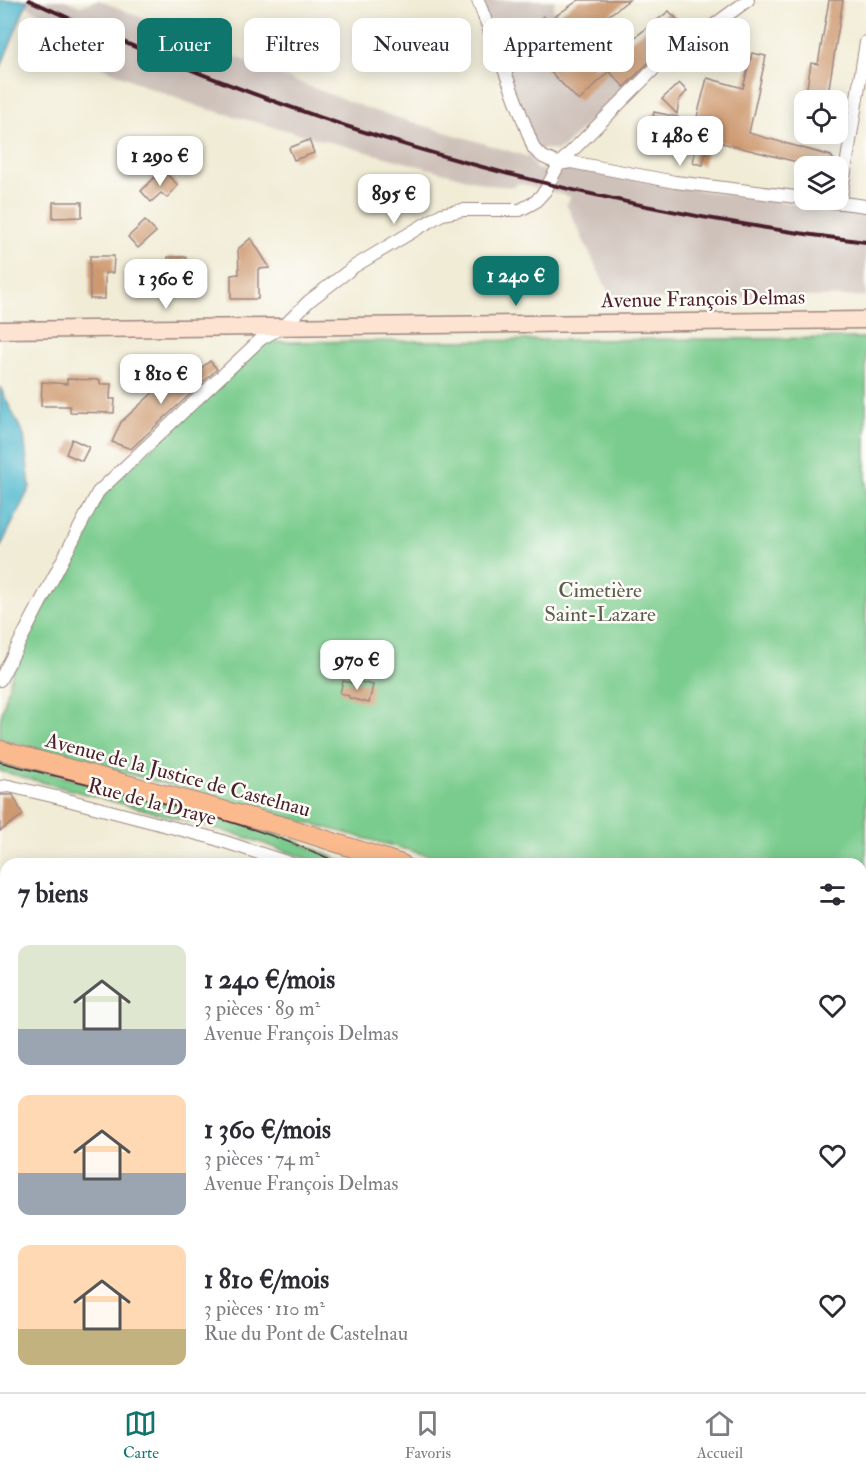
<!DOCTYPE html>
<html lang="fr">
<head>
<meta charset="utf-8">
<style>
	body { margin:0; font-family:"IM FELL Double Pica",serif; background:#f7f7f7; color:#2b2b33; height:100vh; display:flex; flex-direction:column; font-size:22px; white-space:nowrap }
	* { box-sizing:border-box; margin:0 }
	p { font-size:20px; color:#7c7c81 }
	.icon { flex:none; width:33px; height:33px; fill:none; stroke:currentColor; stroke-width:2; stroke-linecap:round; stroke-linejoin:round }
	.map { position:relative; flex:1; overflow:hidden }
	.sheet { position:absolute; left:0px; top:858px; width:867px; height:534px; display:flex; flex-direction:column; background:#fff; border-radius:18px 18px 0 0; box-shadow:0 3px 15px #0003 }
	.sheet>* { flex:none }
	.guide { position:absolute; left:18px; top:18px; width:831px; height:54px; display:flex; gap:12px }
	.controls { position:absolute; left:794px; top:90px; display:grid; gap:12px }
	.controls a { display:grid; place-items:center; width:54px; height:54px; border-radius:12px; background:#fff; box-shadow:0 3px 15px #0003; font-size:30px }
	.price { position:absolute; translate:-50% -51px; padding:0 14px; border-radius:12px; background:#fff; color:#222; font-size:20px; line-height:39px; filter:drop-shadow(0 2px 3px #0008) }
	.price::after { content:''; position:absolute; left:50%; top:36px; width:18px; height:14px; margin-left:-9px; background:inherit; clip-path:polygon(0 0,100% 0,50% 100%) }
	.price.active { background:#0f766e; color:#fff }
	ul { padding:0; list-style:none }
	li { display:flex; align-items:center; gap:18px; height:150px; padding:0 18px }
	li span { display:grid; place-items:center; flex:none; width:168px; height:120px; border-radius:12px; color:#555 }
	li>.icon { margin-inline-start:auto }
	span .icon { width:72px; height:72px; fill:#fffc; stroke-width:1 }
	li b { font-size:26px }
	h2 { display:flex; justify-content:space-between; align-items:center; height:72px; padding:0 18px; font-size:26px }
	.chip { padding:0 21px; border-radius:12px; background:#fff; box-shadow:0 3px 15px #0003; font-size:21px; line-height:54px }
	.chip.active { background:#0f766e; color:#fff }
	.tab-bar { display:flex; justify-content:space-around; align-items:center; height:84px; border-top:2px solid #e1e1e2; background:#fff; font-size:16px; color:#7c7c81 }
	.tab-bar a { display:grid; justify-items:center; gap:3px }
	.tab-bar .active { color:#0f766e }
	.map>svg:first-child { display:block }
	.built { fill:#f1d5bd }
	.industrial { fill:#cec1ba }
	.green { fill:#7acc8e; stroke:#62765c; stroke-width:1.5 }
	.forest { fill:#63b079; stroke:#566852; stroke-width:1.5 }
	.water { fill:#51b9cf; stroke:#4e6c7d; stroke-width:1.5 }
	.building { fill:#cd9970 }
	.lines { fill:none; stroke-linecap:round; stroke-linejoin:round }
	.street-casing { stroke:#9e8680; stroke-width:14 }
	.secondary-casing { stroke:#9e8680; stroke-width:19 }
	.primary-casing { stroke:#9e8680; stroke-width:20 }
	.street { stroke:#fff; stroke-width:12 }
	.secondary { stroke:#fde3d1; stroke-width:16 }
	.primary { stroke:#fbba8d; stroke-width:18 }
	.tram { stroke:#4a1f2b; stroke-width:1.5 }
	.rail { stroke:#4a1f2b; stroke-width:4 }
	.labels { text-anchor:middle; dominant-baseline:central; stroke-width:5; stroke-linejoin:round; paint-order:stroke }
	.street-label { font-size:21px; fill:#4a1f2b; stroke:#fdfcf7 }
	.park-label { font-size:21px; fill:#5b5c4e; stroke:#fdfcf7 }
</style>
</head>
<body>
<div class="map">
<svg width="866" height="1392" viewBox="0 0 866 1392">
	<rect width="100%" height="100%" fill="#fdfcf7"/>
	<filter id="ink" filterUnits="userSpaceOnUse"><feTurbulence type="fractalNoise" baseFrequency=".0167" numOctaves="2"/><feDisplacementMap in="SourceGraphic" scale="12" xChannelSelector="R" yChannelSelector="G"/><feConvolveMatrix kernelMatrix="1 2 1 2 8 2 1 2 1" color-interpolation-filters="sRGB"/></filter>
	<filter id="wash" filterUnits="userSpaceOnUse"><feTurbulence type="fractalNoise" baseFrequency=".008" numOctaves="4" result="noise"/><feDisplacementMap in="SourceGraphic" scale="24" xChannelSelector="R" yChannelSelector="G"/><feGaussianBlur stdDeviation="1.35" result="paint"/><feColorMatrix in="noise" values="0 0 0 0 0 0 0 0 0 0 0 0 0 0 0 0 0 1.4 0 .05"/><feComposite in="paint" operator="in"/></filter>
	<g filter="url(#wash)">
		<rect width="100%" height="100%" fill="#f1ecd6"/>
		<path class="built" d="M861 1036 866 1037V1171L861 1167Z"/>
		<path class="industrial" d="M13 0H65L80 6 99 0 287 78 372 110 529 157 475 0H555L553 10 625 87 562 148 555 151 545 149 530 157 536 169 557 174 569 166 690 189 866 214V296L612 300 566 204 571 197 519 183 513 187 490 185 200 107 142 85 58 46 48 33V17Z"/>
		<path class="green" d="M866 338V888L861 889V864H459L0 739V720L15 662 104 492 265 342Z
			M0 760 245 824 286 837 350 864H322L242 836 0 771Z
			M0 959 6 960V1386H30L21 1392H0Z"/>
		<path class="forest" d="M0 963 6 965V1052L0 1048Z"/>
		<path class="water" d="M0 0H28L0 69Z
			M0 387 24 436 30 487 0 548Z"/>
		<g id="blocks">
			<path class="building" d="M579 0H629L571 44 595 68 669 11 689 32 648 63 624 87 609 71 579 101 519 40 543 16 548 21Z
				M829 0H843L827 100H805L811 63 818 64Z
				M752 53 766 56 749 133 831 156 838 166H813L714 141 712 149 707 148 703 165 693 163 696 145 690 144 707 78 743 88Z
				M679 83 687 91 679 100 677 114 662 99Z
				M654 112 678 117 675 129 666 127 662 145 648 143Z
				M309 140 314 153 294 160 289 148Z
				M169 143 178 151 163 168 154 160Z
				M162 170 178 185 167 198 161 193 151 202 141 191Z
				M53 202H82V217L53 218Z
				M145 221 156 232 138 248 128 237Z
				M251 238 270 268 258 269V299H231V275L239 274 238 249Z
				M90 256H114L113 273H105V299H90Z
				M168 257H186V275H168Z
				M210 361 217 369 131 449 112 442 121 422 168 379 170 383 194 362 200 369Z
				M67 379 100 380V384H111L110 399H115L114 413 70 412V406H41L42 382 67 384Z
				M72 439 89 447 82 461 66 454Z
				M353 680 373 685 369 703 349 698V696L340 693 343 681 352 683Z
				M0 795H13L23 815 0 831Z"/>
		</g>
	</g>
	<g filter="url(#ink)">
		<use href="#blocks" fill-opacity="0" stroke="#9e8680" stroke-width="1.5"/>
		<g class="lines">
			<g class="street-casing">
				<path id="street" d="M478 0 534 149 543 157 559 164
					M559 164 571 162 675 182 804 198
					M818 200 866 206
					M840 203 866 42
					M0 680 98 492 261 339 284 326 309 301 355 266 442 214 463 210H520L535 202 545 191 559 164 654 69 748 0
					M0 787 9 786 56 797 213 838 292 864
					M861 996H866
					M861 1374 866 1381
					M36 1392 46 1386
					M397 1392 399 1386
					M603 1392V1386"/>
			</g>
			<g class="secondary-casing">
				<path id="secondary" d="M0 330 866 320
					M861 905 866 903"/>
			</g>
			<g class="primary-casing">
				<path id="primary" d="M0 750 290 828 402 864
					M861 1178 866 1181
					M861 1197 866 1200"/>
			</g>
			<use href="#street" class="street"/>
			<use href="#secondary" class="secondary"/>
			<use href="#primary" class="primary"/>
			<path class="tram" d="M0 762C110 791 238 815 341 864
				M861 1215 866 1218"/>
			<path class="rail" d="M29 0C294 124 576 207 866 242"/>
		</g>
	</g>
	<g class="labels">
		<g class="street-label">
			<text transform="translate(703 299) rotate(-1)">Avenue François Delmas</text>
			<text transform="translate(178 775) rotate(15)">Avenue de la Justice de Castelnau</text>
			<text transform="translate(152 802) rotate(15)">Rue de la Draye</text>
		</g>
		<g class="park-label">
			<text x="600" y="590">Cimetière<tspan x="600" dy="24">Saint-Lazare</tspan></text>
		</g>
	</g>
</svg>
<div class="controls">
<a><svg class="icon" aria-label="locate" viewBox="0 0 24 24"><circle cx="12" cy="12" r="6"/><path d="M12 2v4M12 18v4M2 12h4M18 12h4"/></svg></a>
<a><svg class="icon" aria-label="layers" viewBox="0 0 24 24"><path d="M12 4l9 5-9 5-9-5zM3 14l9 5 9-5"/></svg></a>
</div>
<b class="price" style="left:680px;top:167px">1 480 €</b>
<b class="price" style="left:160px;top:187px">1 290 €</b>
<b class="price" style="left:394px;top:225px">895 €</b>
<b class="price active" style="left:516px;top:307px">1 240 €</b>
<b class="price" style="left:166px;top:310px">1 360 €</b>
<b class="price" style="left:161px;top:405px">1 810 €</b>
<b class="price" style="left:357px;top:691px">970 €</b>
<div class="guide">
<a class="chip">Acheter</a>
<a class="chip active">Louer</a>
<a class="chip">Filtres</a>
<a class="chip">Nouveau</a>
<a class="chip">Appartement</a>
<a class="chip">Maison</a>
</div>
<section class="sheet">
<h2>7 biens<svg class="icon" aria-label="filters" viewBox="0 0 24 24"><path d="M4 7h16M4 17h16"/><circle cx="9" cy="7" r="2"/><circle cx="15" cy="17" r="2"/></svg></h2>
<ul>
<li><span style="background:linear-gradient(#dfe7d0 70%,#9aa5b1 0)"><svg class="icon" aria-label="home" viewBox="0 0 24 24"><path d="M3 11l9-7 9 7M6 9v11h12V9"/></svg></span><div><b>1 240 €/mois</b><p>3 pièces · 89 m²</p><p>Avenue François Delmas</p></div><svg class="icon" aria-label="heart" viewBox="0 0 24 24"><path d="M12 20l-8-8c-3-5 5-10 8-4 3-6 11-1 8 4z"/></svg></li>
<li><span style="background:linear-gradient(#ffd9b3 65%,#9aa5b1 0)"><svg class="icon" aria-label="home" viewBox="0 0 24 24"><path d="M3 11l9-7 9 7M6 9v11h12V9"/></svg></span><div><b>1 360 €/mois</b><p>3 pièces · 74 m²</p><p>Avenue François Delmas</p></div><svg class="icon" aria-label="heart" viewBox="0 0 24 24"><path d="M12 20l-8-8c-3-5 5-10 8-4 3-6 11-1 8 4z"/></svg></li>
<li><span style="background:linear-gradient(#ffd9b3 70%,#c2b280 0)"><svg class="icon" aria-label="home" viewBox="0 0 24 24"><path d="M3 11l9-7 9 7M6 9v11h12V9"/></svg></span><div><b>1 810 €/mois</b><p>3 pièces · 110 m²</p><p>Rue du Pont de Castelnau</p></div><svg class="icon" aria-label="heart" viewBox="0 0 24 24"><path d="M12 20l-8-8c-3-5 5-10 8-4 3-6 11-1 8 4z"/></svg></li>
</ul>
</section>
</div>
<nav class="tab-bar">
<a class="active"><svg class="icon" aria-label="map" viewBox="0 0 24 24"><path d="M3 6l6-2 6 2 6-2v14l-6 2-6-2-6 2zM9 4v14M15 6v14"/></svg>Carte</a>
<a><svg class="icon" aria-label="saved" viewBox="0 0 24 24"><path d="M7 4h10v16l-5-4-5 4z"/></svg>Favoris</a>
<a><svg class="icon" aria-label="home" viewBox="0 0 24 24"><path d="M3 11l9-7 9 7M6 9v11h12V9"/></svg>Accueil</a>
</nav>
</body>
</html>
